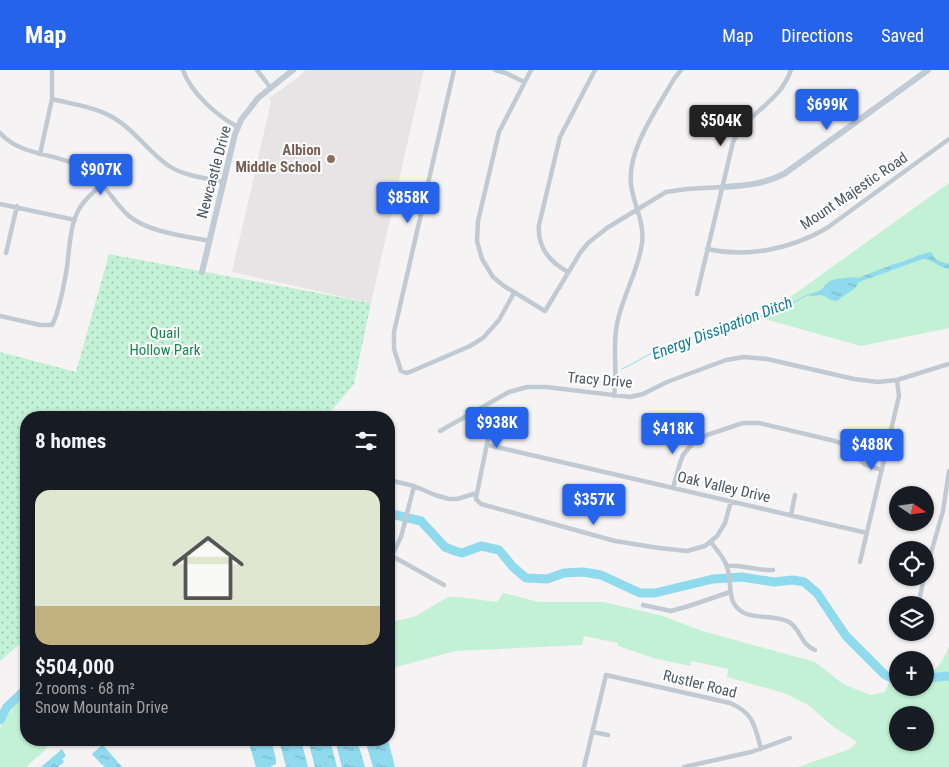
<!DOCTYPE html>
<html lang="en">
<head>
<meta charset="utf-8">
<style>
	body { margin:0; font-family:"Roboto Condensed",sans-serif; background:#242831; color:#f1f3f6; height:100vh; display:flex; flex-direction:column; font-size:19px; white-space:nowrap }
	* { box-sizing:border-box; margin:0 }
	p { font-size:16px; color:#9ea1a6 }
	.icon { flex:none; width:28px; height:28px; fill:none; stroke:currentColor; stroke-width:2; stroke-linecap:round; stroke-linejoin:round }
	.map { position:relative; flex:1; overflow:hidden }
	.sheet { position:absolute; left:20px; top:341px; width:375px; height:335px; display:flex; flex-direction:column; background:#171b24; border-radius:20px; box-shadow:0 1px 4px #0004 }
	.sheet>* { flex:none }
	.needle { width:32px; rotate:103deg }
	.tools { position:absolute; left:889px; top:416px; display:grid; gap:10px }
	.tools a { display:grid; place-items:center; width:45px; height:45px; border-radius:50%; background:#171b24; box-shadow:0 1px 4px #0004; font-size:25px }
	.price { position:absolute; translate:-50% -42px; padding:0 11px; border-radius:5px; background:#2563eb; color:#fff; font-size:16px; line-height:32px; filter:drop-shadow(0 1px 2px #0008) }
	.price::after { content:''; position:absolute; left:50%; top:30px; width:15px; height:11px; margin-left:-8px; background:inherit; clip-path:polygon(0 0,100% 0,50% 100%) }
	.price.on { background:#222; color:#fff }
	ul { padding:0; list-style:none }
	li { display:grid; align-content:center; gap:10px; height:265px; padding:0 15px }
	li span { display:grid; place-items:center; height:155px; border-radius:15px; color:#555 }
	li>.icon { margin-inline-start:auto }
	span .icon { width:90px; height:90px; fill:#fffc; stroke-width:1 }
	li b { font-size:21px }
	h2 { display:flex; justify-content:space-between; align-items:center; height:60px; padding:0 15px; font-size:21px }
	header { display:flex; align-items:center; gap:30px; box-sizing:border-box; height:70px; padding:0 25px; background:#2563eb; color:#fff }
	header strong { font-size:24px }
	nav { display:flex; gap:28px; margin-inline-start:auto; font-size:18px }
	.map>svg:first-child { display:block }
	.education { fill:#e6e4e5 }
	.grass { fill:#c3f1d5; fill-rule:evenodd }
	.park { fill:url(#park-dots) }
	.water { fill:url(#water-ripples) }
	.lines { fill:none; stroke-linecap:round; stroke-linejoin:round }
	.stream { stroke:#90daee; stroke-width:1 }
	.river { stroke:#90daee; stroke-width:9 }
	.street { stroke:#c1cad2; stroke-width:4.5 }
	.secondary { stroke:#c1cbd6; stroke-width:6 }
	.education-dot { fill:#8d6e63; stroke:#fff; stroke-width:2 }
	.labels { text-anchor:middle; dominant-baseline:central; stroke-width:4; stroke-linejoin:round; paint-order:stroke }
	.education-label { font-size:15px; font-weight:bold; fill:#785e54; stroke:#fff; text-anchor:end }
	.street-label { font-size:15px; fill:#4a5661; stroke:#fff }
	.park-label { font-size:15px; fill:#17864f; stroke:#fff }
	.water-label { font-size:16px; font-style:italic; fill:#0c7c9b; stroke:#fff }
</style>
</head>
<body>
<header>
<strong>Map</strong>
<nav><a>Map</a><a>Directions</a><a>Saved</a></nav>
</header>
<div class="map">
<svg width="949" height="697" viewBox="0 0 949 697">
	<defs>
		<pattern id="park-dots" width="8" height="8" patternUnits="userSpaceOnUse" patternTransform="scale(1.25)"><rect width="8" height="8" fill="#c3f1d5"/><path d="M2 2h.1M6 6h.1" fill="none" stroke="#a0c6b0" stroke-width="1.8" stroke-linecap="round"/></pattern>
		<pattern id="water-ripples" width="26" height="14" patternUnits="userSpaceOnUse" patternTransform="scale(1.25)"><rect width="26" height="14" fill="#90daee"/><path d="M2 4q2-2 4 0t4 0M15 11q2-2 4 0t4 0" fill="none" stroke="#78b4c4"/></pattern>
	</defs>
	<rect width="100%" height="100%" fill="#f5f3f3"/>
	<path class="education" d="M306 0H424L371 233 232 202 271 32 269 28 297 8Z"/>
	<path class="grass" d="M949 113V258L861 276 761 248Z
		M503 523 539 532H603L663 546 699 560 815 592 843 614 870 625 885 622 889 612 895 605H897L898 618H925V604C939 602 944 587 949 576V697H798L850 679 857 672 835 658 808 635 784 623 727 607 728 599 692 591 690 596 653 588 618 576V573L584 566 582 575 455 581 389 599V553L416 546 448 527H458L497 532ZM898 645H925V672H898Z
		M26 625V670H51L45 680 26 697H0V658L16 633Z"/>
	<path class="park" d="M109 184 371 233 354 314 331 341 318 347 26 348V565L20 574 0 591V282L76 302Z"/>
	<path class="water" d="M931 182 936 190 949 194V199C939 198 933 189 923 189L859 212 855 218 837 231 831 230 822 225 812 226 807 225 821 220 829 211 836 209 853 207 858 208 894 194C905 192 918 184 931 182Z
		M248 670H271L276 689V694L270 697H256Z
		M279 670H301L308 697H286Z
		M308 670H330L337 697H315Z
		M335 670H357L365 697H342Z
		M365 670H388L395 697H373Z
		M102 675H103L122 697H103L105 694 102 695 92 684Z
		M62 679 66 686 62 689 64 692 58 697H41Z"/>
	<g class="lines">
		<path class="stream" d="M622 299C636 293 649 283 663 278 710 259 763 251 807 225"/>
		<path class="river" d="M389 447 396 445 421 451 445 477 455 481 462 483 481 476 499 480 513 497 526 508 547 509 564 503 583 502 601 505 640 523H655L713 509 742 507 774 512 793 510 804 512 817 523 846 566 885 605 898 611
			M925 608 949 606
			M0 650 7 637 26 619"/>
		<path class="street" d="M183 0C191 23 217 46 238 57
			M257 0 270 17
			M454 0 394 262V279L401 301 406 303 410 302 470 276 483 268 499 250 514 223
			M495 0 506 3 524 12
			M531 0 499 62 478 151 477 171 482 189 493 207 504 216 545 241 580 183 588 173 607 158 666 122 687 119 722 117
			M52 29C72 34 96 37 114 48 135 60 148 82 169 96 184 106 206 108 223 112
			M0 63C22 87 54 82 81 97 103 108 111 130 129 146 148 162 185 166 209 171
			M40 84 52 29V0
			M0 134 75 150
			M707 179C748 188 791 179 827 158L949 69
			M6 183 17 136
			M568 202C550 192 537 177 539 155L560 67 595 0
			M697 224 733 72C747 42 779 34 791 0
			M0 246 40 255H52C59 243 67 202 68 188 70 172 71 153 79 139 85 129 94 121 103 114
			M614 326C618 302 612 278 617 254 622 227 639 199 642 173 645 152 633 134 631 114 627 80 657 39 674 9L681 0
			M479 339 489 364 477 423 476 429 481 434 615 471 659 478 687 481 705 476 717 466 725 453 731 431
			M440 361 509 322 527 317H546L630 327 643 324 667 312 726 290 744 287 767 289 854 309 878 312 897 310 949 294
			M488 375 867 463
			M389 410 414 416 435 425 449 429H457L477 423
			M673 418 680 393 683 385 693 373 707 365 743 353H759L835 371 847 376 864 394 882 400
			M791 445 795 425
			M711 472C716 479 723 487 726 494 734 511 724 533 744 543 758 549 776 545 789 552 801 559 800 574 815 580
			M392 486 444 515
			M389 491 401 467 414 416
			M860 492 899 326 897 310
			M727 496C741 494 757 501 773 500
			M925 504 943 441 949 401
			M643 535 671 541 689 536 730 522
			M918 535 924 508
			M593 662 608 665
			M584 697 606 605 730 633C754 643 755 657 761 679
			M684 697 751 682 790 668"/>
		<path class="secondary" d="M722 117C744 116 764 114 784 104L928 0
			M202 202 235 64 241 50 258 28 293 0"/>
	</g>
	<circle class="education-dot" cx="331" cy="89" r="5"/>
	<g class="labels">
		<g class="education-label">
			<text x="321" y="80">Albion<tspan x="321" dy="17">Middle School</tspan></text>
		</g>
		<g class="street-label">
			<text transform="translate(214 102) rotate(-75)">Newcastle Drive</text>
			<text transform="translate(854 121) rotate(-34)">Mount Majestic Road</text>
			<text transform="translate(600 310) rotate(5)">Tracy Drive</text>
			<text transform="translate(724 417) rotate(13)">Oak Valley Drive</text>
			<text transform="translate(700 614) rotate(14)">Rustler Road</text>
		</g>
		<g class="park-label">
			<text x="165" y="263">Quail<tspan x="165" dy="17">Hollow Park</tspan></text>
		</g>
		<g class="water-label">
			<text transform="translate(722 258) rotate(-21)">Energy Dissipation Ditch</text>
		</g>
	</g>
</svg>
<div class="tools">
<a><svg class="needle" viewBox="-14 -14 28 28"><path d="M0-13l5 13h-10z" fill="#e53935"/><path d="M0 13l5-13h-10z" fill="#9ea1a6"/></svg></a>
<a><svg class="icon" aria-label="locate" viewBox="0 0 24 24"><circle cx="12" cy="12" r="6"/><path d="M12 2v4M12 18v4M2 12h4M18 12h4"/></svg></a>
<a><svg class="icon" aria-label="layers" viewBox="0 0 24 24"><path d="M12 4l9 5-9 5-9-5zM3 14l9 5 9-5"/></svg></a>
<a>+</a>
<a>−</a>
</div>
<b class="price" style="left:827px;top:61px">$699K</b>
<b class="price on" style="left:721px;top:77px">$504K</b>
<b class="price" style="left:101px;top:126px">$907K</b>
<b class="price" style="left:408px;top:154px">$858K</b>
<b class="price" style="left:497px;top:379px">$938K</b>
<b class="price" style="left:673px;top:385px">$418K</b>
<b class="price" style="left:872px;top:401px">$488K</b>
<b class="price" style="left:594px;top:456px">$357K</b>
<section class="sheet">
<h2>8 homes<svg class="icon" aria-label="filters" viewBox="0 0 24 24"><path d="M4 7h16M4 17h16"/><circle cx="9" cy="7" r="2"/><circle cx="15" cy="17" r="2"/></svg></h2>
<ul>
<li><span style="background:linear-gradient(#dfe7d0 75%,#c2b280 0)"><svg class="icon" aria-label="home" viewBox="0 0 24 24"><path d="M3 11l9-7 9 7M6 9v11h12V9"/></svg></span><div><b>$504,000</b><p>2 rooms · 68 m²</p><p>Snow Mountain Drive</p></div></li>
</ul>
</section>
</div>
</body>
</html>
